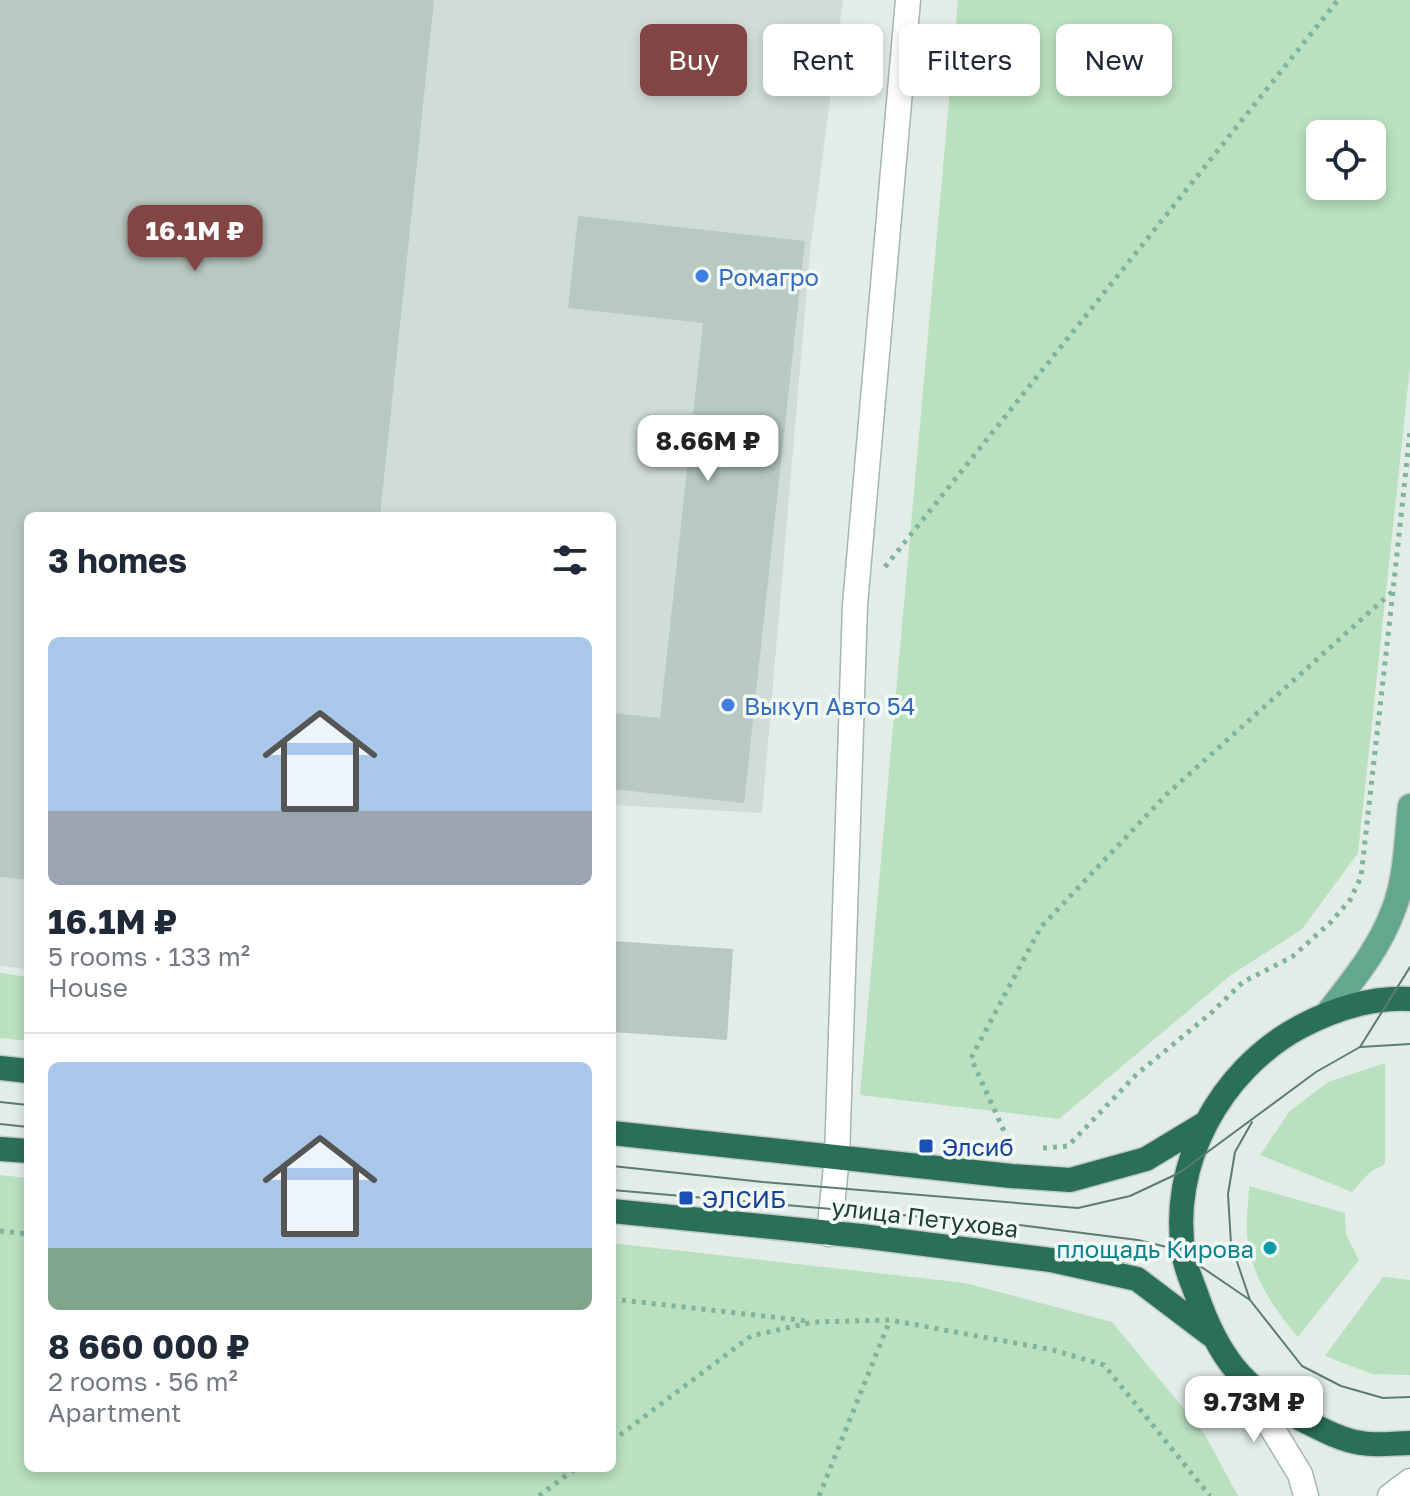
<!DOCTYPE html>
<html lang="en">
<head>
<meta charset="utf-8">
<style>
	body { margin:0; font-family:"Golos Text",sans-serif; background:#f2f2f3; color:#1f2937; height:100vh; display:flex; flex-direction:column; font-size:30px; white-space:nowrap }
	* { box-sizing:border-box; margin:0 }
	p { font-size:26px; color:#747a83 }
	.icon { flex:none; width:44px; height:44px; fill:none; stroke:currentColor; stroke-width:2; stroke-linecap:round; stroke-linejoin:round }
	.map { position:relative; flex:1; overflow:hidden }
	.sheet { position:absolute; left:24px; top:512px; width:592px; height:960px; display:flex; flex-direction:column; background:#fff; border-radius:12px; box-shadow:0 4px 12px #0003 }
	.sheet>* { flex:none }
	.top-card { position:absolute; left:640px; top:24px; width:650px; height:72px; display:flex; gap:16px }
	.buttons { position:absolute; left:1306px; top:120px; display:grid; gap:16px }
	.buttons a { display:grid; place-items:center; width:80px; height:80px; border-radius:12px; background:#fff; box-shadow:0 4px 12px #0003; font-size:40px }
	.price { position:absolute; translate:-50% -68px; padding:0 18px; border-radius:16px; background:#fff; color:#222; font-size:26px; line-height:52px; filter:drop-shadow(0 2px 4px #0008) }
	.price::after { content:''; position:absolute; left:50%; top:48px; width:24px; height:18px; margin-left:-12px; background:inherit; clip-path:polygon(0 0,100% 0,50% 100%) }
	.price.selected { background:#834543; color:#fff }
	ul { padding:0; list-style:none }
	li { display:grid; align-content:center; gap:16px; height:424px; padding:0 24px }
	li+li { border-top:2px solid #e0e1e3 }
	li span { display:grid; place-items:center; height:248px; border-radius:12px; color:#555 }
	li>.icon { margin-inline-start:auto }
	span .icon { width:144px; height:144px; fill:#fffc; stroke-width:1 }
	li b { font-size:34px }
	h2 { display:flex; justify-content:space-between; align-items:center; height:96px; padding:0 24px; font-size:34px }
	.tag { padding:0 28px; border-radius:12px; background:#fff; box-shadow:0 4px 12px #0003; font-size:28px; line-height:72px }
	.tag.selected { background:#834543; color:#fff }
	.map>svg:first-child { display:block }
	.built { fill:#d0ddd6 }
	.green { fill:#b9e0bf; fill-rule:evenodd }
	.building { fill:#b7c9c0 }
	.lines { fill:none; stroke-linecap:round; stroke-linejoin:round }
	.minor-casing { stroke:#a4b6ae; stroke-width:27 }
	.major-casing { stroke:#c1cac6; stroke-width:27 }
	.highway-casing { stroke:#c1cac6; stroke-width:27 }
	.path { stroke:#80b49d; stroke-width:5; stroke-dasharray:4 6; stroke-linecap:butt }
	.minor { stroke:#fff; stroke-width:24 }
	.major { stroke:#63a78d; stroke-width:24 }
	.highway { stroke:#2a6f59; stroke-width:24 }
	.tram { stroke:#5b7c6f; stroke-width:2 }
	.shop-dot { fill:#3f7fe0; stroke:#f3faf6; stroke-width:3 }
	.transit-dot { fill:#1a4fb4; stroke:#f3faf6; stroke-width:3 }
	.culture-dot { fill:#0f9aa8; stroke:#f3faf6; stroke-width:3 }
	.labels { text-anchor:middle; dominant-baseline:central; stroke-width:7; stroke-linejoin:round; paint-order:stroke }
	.shop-label { font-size:24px; fill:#366cbe; stroke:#f3faf6; text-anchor:start }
	.transit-label { font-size:24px; fill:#164399; stroke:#f3faf6; text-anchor:start }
	.street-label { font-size:24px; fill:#204034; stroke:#f3faf6 }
	.culture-label { font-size:24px; fill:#0d838f; stroke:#f3faf6; text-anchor:end }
</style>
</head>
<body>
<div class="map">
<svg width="1410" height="1496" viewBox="0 0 1410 1496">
	<rect width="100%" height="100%" fill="#e2ede7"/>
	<path class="built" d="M0 0H843L810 252 762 813 612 805V516H28V969L0 966Z"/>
	<path class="green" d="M958 0H1410V367L1358 853 1302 929 1231 975 1059 1119 860 1095ZM1372 134V186H1320V134Z
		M0 973 28 977V1041L0 1038Z
		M1385 1063V1164L1370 1172 1352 1192 1260 1155 1290 1111 1328 1082Z
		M0 1175 28 1178V1468H612V1243L965 1283 1112 1322 1204 1433 1238 1496H0Z
		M1249 1186 1345 1213 1346 1234 1359 1260 1298 1337C1272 1306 1249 1273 1247 1231 1246 1216 1249 1201 1249 1186Z
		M1383 1277 1410 1280V1375L1372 1374 1325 1356Z"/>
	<path class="building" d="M0 0H434L380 516H28V880L0 877Z
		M578 216 805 241 744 803 612 789V713L660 718 703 323 568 308Z
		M612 941 733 949 727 1040 612 1032Z"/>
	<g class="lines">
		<g class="minor-casing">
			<path id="minor" d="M829 1234 837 1157 855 605 908 0
				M1243 1381 1300 1474 1306 1496
				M1390 1496 1410 1481"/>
		</g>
		<g class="major-casing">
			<path id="major" d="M1329 1011C1353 980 1379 949 1393 911 1406 879 1406 841 1410 806"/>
		</g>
		<g class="highway-casing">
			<path id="highway" d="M1410 999C1371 997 1334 1009 1300 1027 1220 1070 1168 1165 1184 1256 1186 1270 1193 1284 1197 1296 1218 1356 1243 1389 1299 1418 1319 1428 1340 1440 1361 1443 1377 1446 1395 1443 1410 1443
				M0 1068 28 1071
				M612 1133 1011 1176 1070 1180 1146 1159 1204 1124
				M0 1149 28 1151
				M612 1211 861 1236 1051 1260 1137 1279 1211 1335"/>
		</g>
		<path class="path" d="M885 567 1338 0
			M1043 1148 1068 1146 1137 1074 1210 1014 1243 982 1292 957 1331 922 1350 900 1361 877 1393 591
			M1012 1149 971 1058 1041 927 1166 795 1393 591 1410 432
			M0 1231 28 1234
			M612 1299 808 1321
			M612 1441 751 1336 813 1322 890 1320 1053 1350 1104 1365 1210 1496
			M539 1496 576 1468
			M819 1496 890 1320"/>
		<use href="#minor" class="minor"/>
		<use href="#major" class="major"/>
		<use href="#highway" class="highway"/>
		<path class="tram" d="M1360 1047 1410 967
			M0 1102 28 1105
			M0 1124 28 1127
			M612 1166 763 1182 1078 1208 1130 1196 1179 1173 1316 1072 1360 1047 1410 1044
			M612 1190 1019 1225 1138 1240 1175 1249 1250 1300 1302 1366 1341 1386 1383 1398 1410 1397
			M1250 1300 1231 1244 1228 1194 1235 1152 1252 1122"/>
	</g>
	<g class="shop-dot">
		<circle cx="702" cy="276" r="8"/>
		<circle cx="728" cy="705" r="8"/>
	</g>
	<g class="transit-dot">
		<rect x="918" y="1138" width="16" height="16" rx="4"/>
		<rect x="678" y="1190" width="16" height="16" rx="4"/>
	</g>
	<circle class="culture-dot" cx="1270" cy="1248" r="8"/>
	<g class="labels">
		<g class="shop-label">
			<text x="718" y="276">Ромагро</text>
			<text x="744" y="705">Выкуп Авто 54</text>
		</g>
		<g class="transit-label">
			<text x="942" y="1146">Элсиб</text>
			<text x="702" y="1198">ЭЛСИБ</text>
		</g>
		<g class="street-label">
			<text transform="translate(925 1217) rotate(7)">улица Петухова</text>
		</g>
		<g class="culture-label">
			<text x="1254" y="1248">площадь Кирова</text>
		</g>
	</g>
</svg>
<div class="buttons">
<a><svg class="icon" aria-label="locate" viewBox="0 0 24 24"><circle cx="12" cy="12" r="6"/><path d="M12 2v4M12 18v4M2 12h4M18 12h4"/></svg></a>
</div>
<b class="price selected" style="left:195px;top:273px">16.1M ₽</b>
<b class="price" style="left:708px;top:483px">8.66M ₽</b>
<b class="price" style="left:1254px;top:1444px">9.73M ₽</b>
<div class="top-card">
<a class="tag selected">Buy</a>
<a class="tag">Rent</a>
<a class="tag">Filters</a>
<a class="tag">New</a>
</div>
<section class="sheet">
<h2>3 homes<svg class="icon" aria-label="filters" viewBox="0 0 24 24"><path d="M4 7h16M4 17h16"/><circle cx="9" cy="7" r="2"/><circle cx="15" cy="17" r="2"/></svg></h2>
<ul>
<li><span style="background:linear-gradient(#a9c7e8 70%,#9aa5b1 0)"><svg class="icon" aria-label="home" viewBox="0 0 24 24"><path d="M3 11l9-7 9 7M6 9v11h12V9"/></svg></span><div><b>16.1M ₽</b><p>5 rooms · 133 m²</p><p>House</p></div></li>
<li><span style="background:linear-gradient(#a9c7e8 75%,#7fa58c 0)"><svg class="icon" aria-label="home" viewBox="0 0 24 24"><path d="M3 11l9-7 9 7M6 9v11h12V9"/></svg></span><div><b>8 660 000 ₽</b><p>2 rooms · 56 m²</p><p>Apartment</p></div></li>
</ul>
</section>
</div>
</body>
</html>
